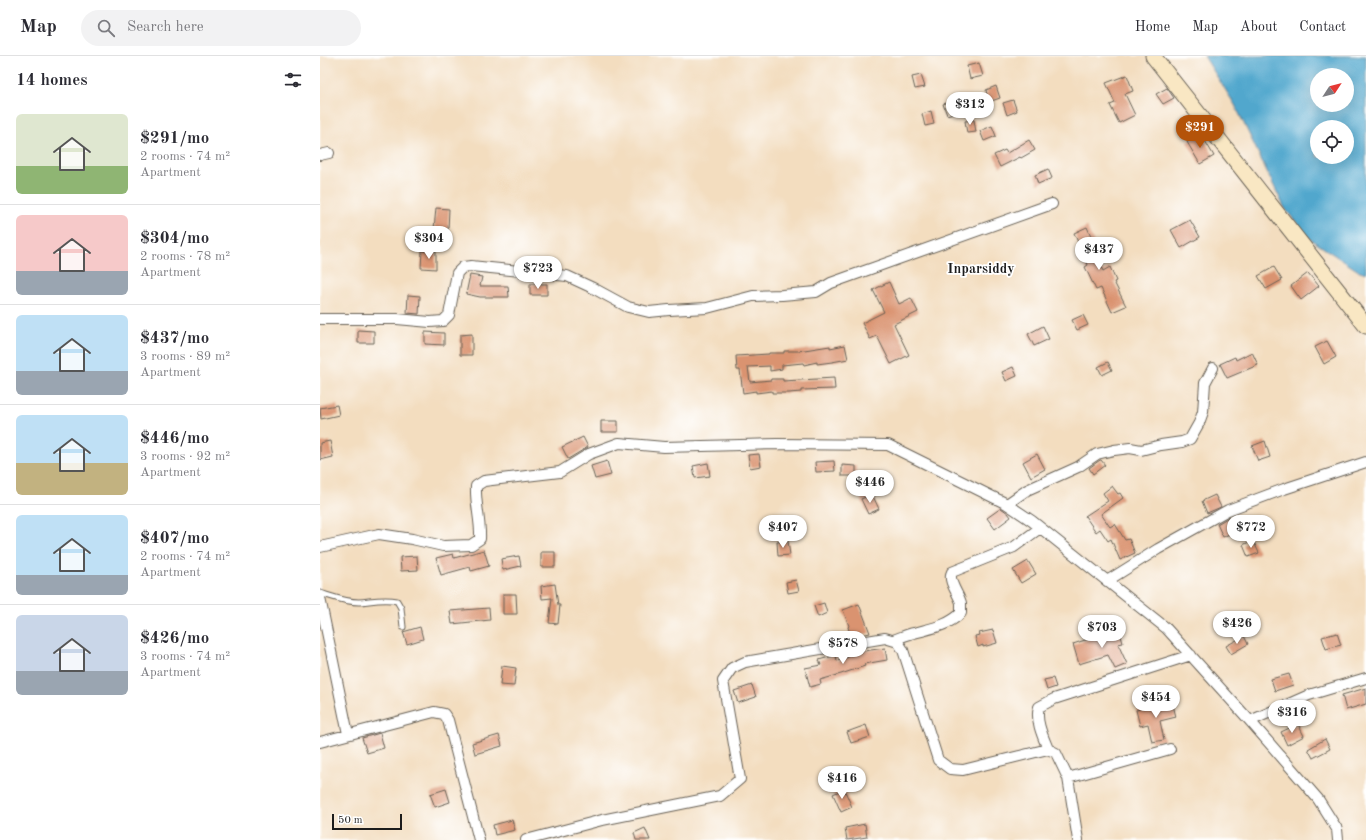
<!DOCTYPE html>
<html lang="en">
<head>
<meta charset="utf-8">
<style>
	body { margin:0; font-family:"Old Standard TT",serif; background:#f2f2f3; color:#2b2b33; height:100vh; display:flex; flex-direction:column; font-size:15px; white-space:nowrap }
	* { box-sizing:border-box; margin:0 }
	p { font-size:13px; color:#7c7c81 }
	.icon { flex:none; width:22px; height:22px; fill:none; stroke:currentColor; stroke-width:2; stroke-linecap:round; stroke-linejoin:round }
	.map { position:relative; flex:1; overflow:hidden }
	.side { display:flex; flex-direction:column; background:#fff; width:320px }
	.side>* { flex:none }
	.needle { width:26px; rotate:54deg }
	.fabs { position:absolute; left:990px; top:12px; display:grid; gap:8px }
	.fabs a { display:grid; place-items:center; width:44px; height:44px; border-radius:50%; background:#fff; box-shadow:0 4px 16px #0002; font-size:20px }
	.scale { position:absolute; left:12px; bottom:10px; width:70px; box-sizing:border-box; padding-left:4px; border:2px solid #1c1c1c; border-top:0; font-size:11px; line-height:14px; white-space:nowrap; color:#1c1c1c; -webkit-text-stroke:3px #fff; paint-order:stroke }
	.price { position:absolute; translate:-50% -34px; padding:0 9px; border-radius:14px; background:#fff; color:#222; font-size:13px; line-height:26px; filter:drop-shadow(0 1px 2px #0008) }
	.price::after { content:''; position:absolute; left:50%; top:24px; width:12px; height:9px; margin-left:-6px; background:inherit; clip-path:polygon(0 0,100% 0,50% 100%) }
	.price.on { background:#b45309; color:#fff }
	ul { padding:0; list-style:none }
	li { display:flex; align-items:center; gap:12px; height:100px; padding:0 16px }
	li+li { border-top:1px solid #e1e1e2 }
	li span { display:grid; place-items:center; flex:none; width:112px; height:80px; border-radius:6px; color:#555 }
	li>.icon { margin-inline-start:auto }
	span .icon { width:48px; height:48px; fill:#fffc; stroke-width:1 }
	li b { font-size:17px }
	h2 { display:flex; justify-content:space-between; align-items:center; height:48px; padding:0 16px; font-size:17px }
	header { display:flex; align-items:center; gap:24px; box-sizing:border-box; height:56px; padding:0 20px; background:#fff; border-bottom:1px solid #e1e1e2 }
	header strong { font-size:19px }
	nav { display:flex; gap:22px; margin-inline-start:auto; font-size:14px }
	.search { width:280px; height:36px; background:#f2f2f3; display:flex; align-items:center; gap:10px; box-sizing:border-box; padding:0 14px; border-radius:22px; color:#7c7c81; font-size:15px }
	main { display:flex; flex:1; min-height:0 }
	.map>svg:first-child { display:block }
	.water { fill:#51a7cd; stroke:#366274; fill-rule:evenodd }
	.building { fill:#da936f }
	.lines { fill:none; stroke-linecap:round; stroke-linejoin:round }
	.lane-casing { stroke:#676055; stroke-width:7 }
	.street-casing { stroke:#676055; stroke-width:12 }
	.secondary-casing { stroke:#676055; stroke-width:17 }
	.lane { stroke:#fff; stroke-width:5 }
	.street { stroke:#fff; stroke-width:10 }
	.secondary { stroke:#f9e7c3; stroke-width:15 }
	.labels { text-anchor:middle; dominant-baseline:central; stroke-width:3.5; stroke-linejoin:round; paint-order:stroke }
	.quarter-label { font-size:14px; font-weight:bold; fill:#1c1c1c; stroke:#fff }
</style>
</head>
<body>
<header>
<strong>Map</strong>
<div class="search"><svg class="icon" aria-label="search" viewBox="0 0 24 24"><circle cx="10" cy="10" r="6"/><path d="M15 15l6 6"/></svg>Search here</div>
<nav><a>Home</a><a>Map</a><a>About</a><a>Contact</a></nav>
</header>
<main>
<section class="side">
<h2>14 homes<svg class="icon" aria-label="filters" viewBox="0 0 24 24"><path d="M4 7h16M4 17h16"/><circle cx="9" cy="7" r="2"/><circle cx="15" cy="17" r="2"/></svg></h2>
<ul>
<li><span style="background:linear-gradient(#dfe7d0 65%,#8fb573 0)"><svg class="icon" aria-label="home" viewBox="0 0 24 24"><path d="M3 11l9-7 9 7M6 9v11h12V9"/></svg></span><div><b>$291/mo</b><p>2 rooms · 74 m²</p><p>Apartment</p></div></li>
<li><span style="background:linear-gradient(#f6c9c9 70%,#9aa5b1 0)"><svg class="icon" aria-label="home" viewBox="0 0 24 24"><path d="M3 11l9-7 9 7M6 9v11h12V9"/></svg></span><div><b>$304/mo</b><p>2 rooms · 78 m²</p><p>Apartment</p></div></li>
<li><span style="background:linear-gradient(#bfe0f5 70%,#9aa5b1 0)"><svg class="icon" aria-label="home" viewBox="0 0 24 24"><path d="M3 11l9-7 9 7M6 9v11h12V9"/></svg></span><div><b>$437/mo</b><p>3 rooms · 89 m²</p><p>Apartment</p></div></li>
<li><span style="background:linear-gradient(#bfe0f5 60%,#c2b280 0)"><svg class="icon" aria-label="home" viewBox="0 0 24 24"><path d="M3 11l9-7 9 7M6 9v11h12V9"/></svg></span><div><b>$446/mo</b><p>3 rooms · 92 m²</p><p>Apartment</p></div></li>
<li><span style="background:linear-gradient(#bfe0f5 75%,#9aa5b1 0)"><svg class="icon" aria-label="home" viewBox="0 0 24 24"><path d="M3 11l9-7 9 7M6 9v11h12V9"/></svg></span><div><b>$407/mo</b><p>2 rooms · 74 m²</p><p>Apartment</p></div></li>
<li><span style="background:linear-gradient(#c9d6e8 70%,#9aa5b1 0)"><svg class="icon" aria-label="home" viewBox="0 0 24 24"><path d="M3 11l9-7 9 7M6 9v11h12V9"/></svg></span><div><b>$426/mo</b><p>3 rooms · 74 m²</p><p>Apartment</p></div></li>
</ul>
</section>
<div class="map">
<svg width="1046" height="784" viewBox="0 0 1046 784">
	<rect width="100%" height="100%" fill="#fff"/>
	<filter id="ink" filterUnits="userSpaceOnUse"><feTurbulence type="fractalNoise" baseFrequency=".025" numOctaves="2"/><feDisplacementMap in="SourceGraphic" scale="8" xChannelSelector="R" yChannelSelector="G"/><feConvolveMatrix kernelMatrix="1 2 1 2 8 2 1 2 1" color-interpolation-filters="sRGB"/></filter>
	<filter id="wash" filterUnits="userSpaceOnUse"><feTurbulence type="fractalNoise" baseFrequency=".012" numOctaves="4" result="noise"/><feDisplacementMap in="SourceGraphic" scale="16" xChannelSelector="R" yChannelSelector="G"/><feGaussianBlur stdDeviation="0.9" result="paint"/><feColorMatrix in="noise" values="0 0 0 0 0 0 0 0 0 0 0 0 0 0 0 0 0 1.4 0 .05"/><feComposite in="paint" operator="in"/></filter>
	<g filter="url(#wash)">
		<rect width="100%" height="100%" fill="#f3ddbf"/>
		<path class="water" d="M884 0H1046V217L1037 214 990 183 965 153 915 49ZM997 19H1027V49H997ZM997 71H1027V101H997Z"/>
		<g id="blocks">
			<path class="building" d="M659 7 663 20 650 23 647 10Z
				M601 19 605 31 595 33 592 21Z
				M807 19 813 35 805 38 815 59 799 67 790 49 795 47 786 27Z
				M676 30 680 42 666 47 667 50 654 54 651 44 667 39 666 34Z
				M847 32 854 42 843 48 836 38Z
				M636 44 639 55 627 59 623 48Z
				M693 44 697 55 687 59 683 47Z
				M611 55 614 68 605 70 602 58Z
				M654 64 656 76 647 77 645 65Z
				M672 70 676 80 664 85 660 75Z
				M881 78 894 100 880 108 867 86Z
				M709 84 715 94 701 102 700 101 680 111 674 99 685 94 687 97Z
				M728 113 732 122 718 128 715 119Z
				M116 152 129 153 128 174 114 173Z
				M870 164 880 181 861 192 851 174Z
				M767 171 778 196 774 197 783 215 790 211 796 225 794 226 806 250 792 256 781 232 776 234 765 211 768 209 754 177Z
				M102 195H116V213L101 212Z
				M954 211 962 224 946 233 938 220Z
				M988 217 999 230 981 244 971 230Z
				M150 219 162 221 160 230H188L189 241H160L146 238Z
				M569 226 579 248 591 242 598 256 574 268 589 299 571 308 557 280 550 283 542 267 564 256 553 234Z
				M210 228H227V239H210Z
				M88 239 100 240 99 258 87 257Z
				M763 259 768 269 757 274 752 264Z
				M723 270 729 283 714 290 708 278Z
				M38 274 54 275V287H38Z
				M105 276 124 277V289L105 288Z
				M152 278V299H140V279Z
				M1007 285 1016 301 1004 308 995 291Z
				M525 289 528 303 512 306 497 308V306L484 309 483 307 462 309V313L450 315V310L428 311 430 326 451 324V323H463V325L514 322 515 333 481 334V336L469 337H452V335L436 337V335L423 337 420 314H417L416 300 449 298V297H464V295H478L510 290V292Z
				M932 296 938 309 907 322 900 308 915 301 916 304Z
				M788 306 792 314 782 319 778 311Z
				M693 311 697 320 686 325 682 316Z
				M17 349 19 359 1 363 0 352Z
				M281 365H298V376H281Z
				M263 381 268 391 248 403 242 391Z
				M10 385 13 401 0 404V387Z
				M945 385 950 401 938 405 932 390Z
				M439 398 441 410 430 412 428 399Z
				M717 398 725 413 711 421 703 406Z
				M780 404H781L785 409 773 418 769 412Z
				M287 405 291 419 275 423 271 410Z
				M514 405 515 415 496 416 495 406Z
				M388 407 390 420 375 422 373 410Z
				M522 409 536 410V420H522Z
				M792 430 798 438 800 437 803 442 781 458 790 471 795 468 805 484 809 483 815 497 800 504 791 483 788 485 780 473 776 476 765 460 788 445 783 437Z
				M552 438 559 453 548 458 541 443Z
				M895 439 901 451 887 457 882 445Z
				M681 452 688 457 691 461 675 473 667 462Z
				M909 461 916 475 903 481 897 468Z
				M933 484 939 497 928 501 923 489Z
				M468 485 470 499 458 500 457 486Z
				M164 494 169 510 151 515 150 511 121 519 116 502 133 498 134 502Z
				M221 496H235V511H221Z
				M97 500 98 514 81 515 80 501Z
				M199 500 201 510 183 514 181 503Z
				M708 505 716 518 701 527 693 514Z
				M476 524 479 535 468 537 466 526Z
				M235 528 238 549H240L238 568 229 567 232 542 222 543 221 530Z
				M183 538H196L197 558H183Z
				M504 547 507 557 498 561 494 550Z
				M539 548 550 577 531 581 528 571 529 570 523 554Z
				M169 552 170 564 132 568 130 555Z
				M100 571 103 583 87 588 83 576Z
				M799 573 803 587 798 588 807 608 795 613 788 599 759 608 753 588Z
				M673 574 677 587 663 591V589L658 591 655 580 660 579 659 577Z
				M1017 577 1021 589 1006 593 1002 581Z
				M924 580 928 588 911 598 906 590Z
				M565 592 567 604 544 608 545 610 521 618 500 624 501 628 490 631 485 612 501 609 499 604 516 599 517 605 544 595Z
				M182 610 196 612 194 630 180 629Z
				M969 618 973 629 955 635 951 623Z
				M733 622 736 631 727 634 724 624Z
				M432 629 436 641 418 647 414 635Z
				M1046 632V648L1026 654 1022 639Z
				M852 645 856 661 840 665 844 684 832 686 828 668 820 670 816 654Z
				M978 668 984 680 967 689 961 676Z
				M546 669 550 681 531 687 527 676Z
				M60 677 64 692 47 697 42 682Z
				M179 679 182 690 155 698 152 687Z
				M1005 683 1010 693 993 702 988 693Z
				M126 733 130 746 115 751 110 738Z
				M524 733 532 751 521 756 513 738Z
				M192 764 195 774 175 779 173 769Z
				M545 768 547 781 527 784 525 772Z
				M325 772 330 784H316L314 777Z"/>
		</g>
	</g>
	<g filter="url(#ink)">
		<use href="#blocks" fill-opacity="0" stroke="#676055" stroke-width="1"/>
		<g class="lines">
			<g class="lane-casing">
				<path id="lane" d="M0 537C13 541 26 546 39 546 52 545 65 542 77 545L81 552 83 571"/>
			</g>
			<g class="street-casing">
				<path id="street" d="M0 99 9 97
					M0 263H77L110 266 123 265 129 259 137 217 143 211 151 210 247 220 273 232 308 251 329 256 349 254 387 252 433 240 462 239 496 236 511 227 732 148
					M687 448 707 434 758 411 777 398 794 394 810 392 821 394 841 389 862 386 870 383 879 367 883 356 885 327 893 312
					M0 491 59 478 92 483 123 490 151 489 160 483C161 465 155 448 156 430L164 425 240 416 269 398 299 387 344 391 457 388 568 389 687 448 712 465 846 572 930 665 998 743 1017 773 1018 784
					M787 525 838 493 908 454 964 433 1046 406
					M0 542 28 678
					M573 584C580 582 587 578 594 577 612 572 628 570 641 557 641 554 641 550 641 547 639 538 627 525 632 516L694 491 720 472
					M930 665 989 639 1046 622
					M0 686 114 656 124 658 128 664 159 784
					M728 693C723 681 715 664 719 651L734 643 871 599
					M748 722 758 784
					M206 784 282 764 400 740 420 723 403 625 412 612 425 606 565 582 578 586 583 594 618 704 630 713 643 714 728 693 736 697 748 722 850 693"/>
			</g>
			<g class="secondary-casing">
				<path id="secondary" d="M833 0 1046 270"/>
			</g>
			<use href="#lane" class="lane"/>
			<use href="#street" class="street"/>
			<use href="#secondary" class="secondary"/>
		</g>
	</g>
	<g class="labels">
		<g class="quarter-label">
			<text x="661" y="213">Inparsiddy</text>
		</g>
	</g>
</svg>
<div class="fabs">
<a><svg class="needle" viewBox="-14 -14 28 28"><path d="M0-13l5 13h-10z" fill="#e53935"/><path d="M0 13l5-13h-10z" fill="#7c7c81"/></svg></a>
<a><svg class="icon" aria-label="locate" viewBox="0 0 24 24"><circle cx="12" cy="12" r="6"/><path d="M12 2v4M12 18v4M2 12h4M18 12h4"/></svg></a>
</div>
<div class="scale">50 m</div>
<b class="price" style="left:650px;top:70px">$312</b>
<b class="price on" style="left:880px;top:93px">$291</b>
<b class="price" style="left:109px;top:204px">$304</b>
<b class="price" style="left:779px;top:215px">$437</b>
<b class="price" style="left:218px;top:234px">$723</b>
<b class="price" style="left:550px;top:448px">$446</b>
<b class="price" style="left:463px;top:493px">$407</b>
<b class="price" style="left:931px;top:493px">$772</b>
<b class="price" style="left:917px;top:589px">$426</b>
<b class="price" style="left:782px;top:593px">$703</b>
<b class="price" style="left:523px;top:609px">$578</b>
<b class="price" style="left:836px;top:663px">$454</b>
<b class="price" style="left:972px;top:678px">$316</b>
<b class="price" style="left:522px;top:744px">$416</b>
</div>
</main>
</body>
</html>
